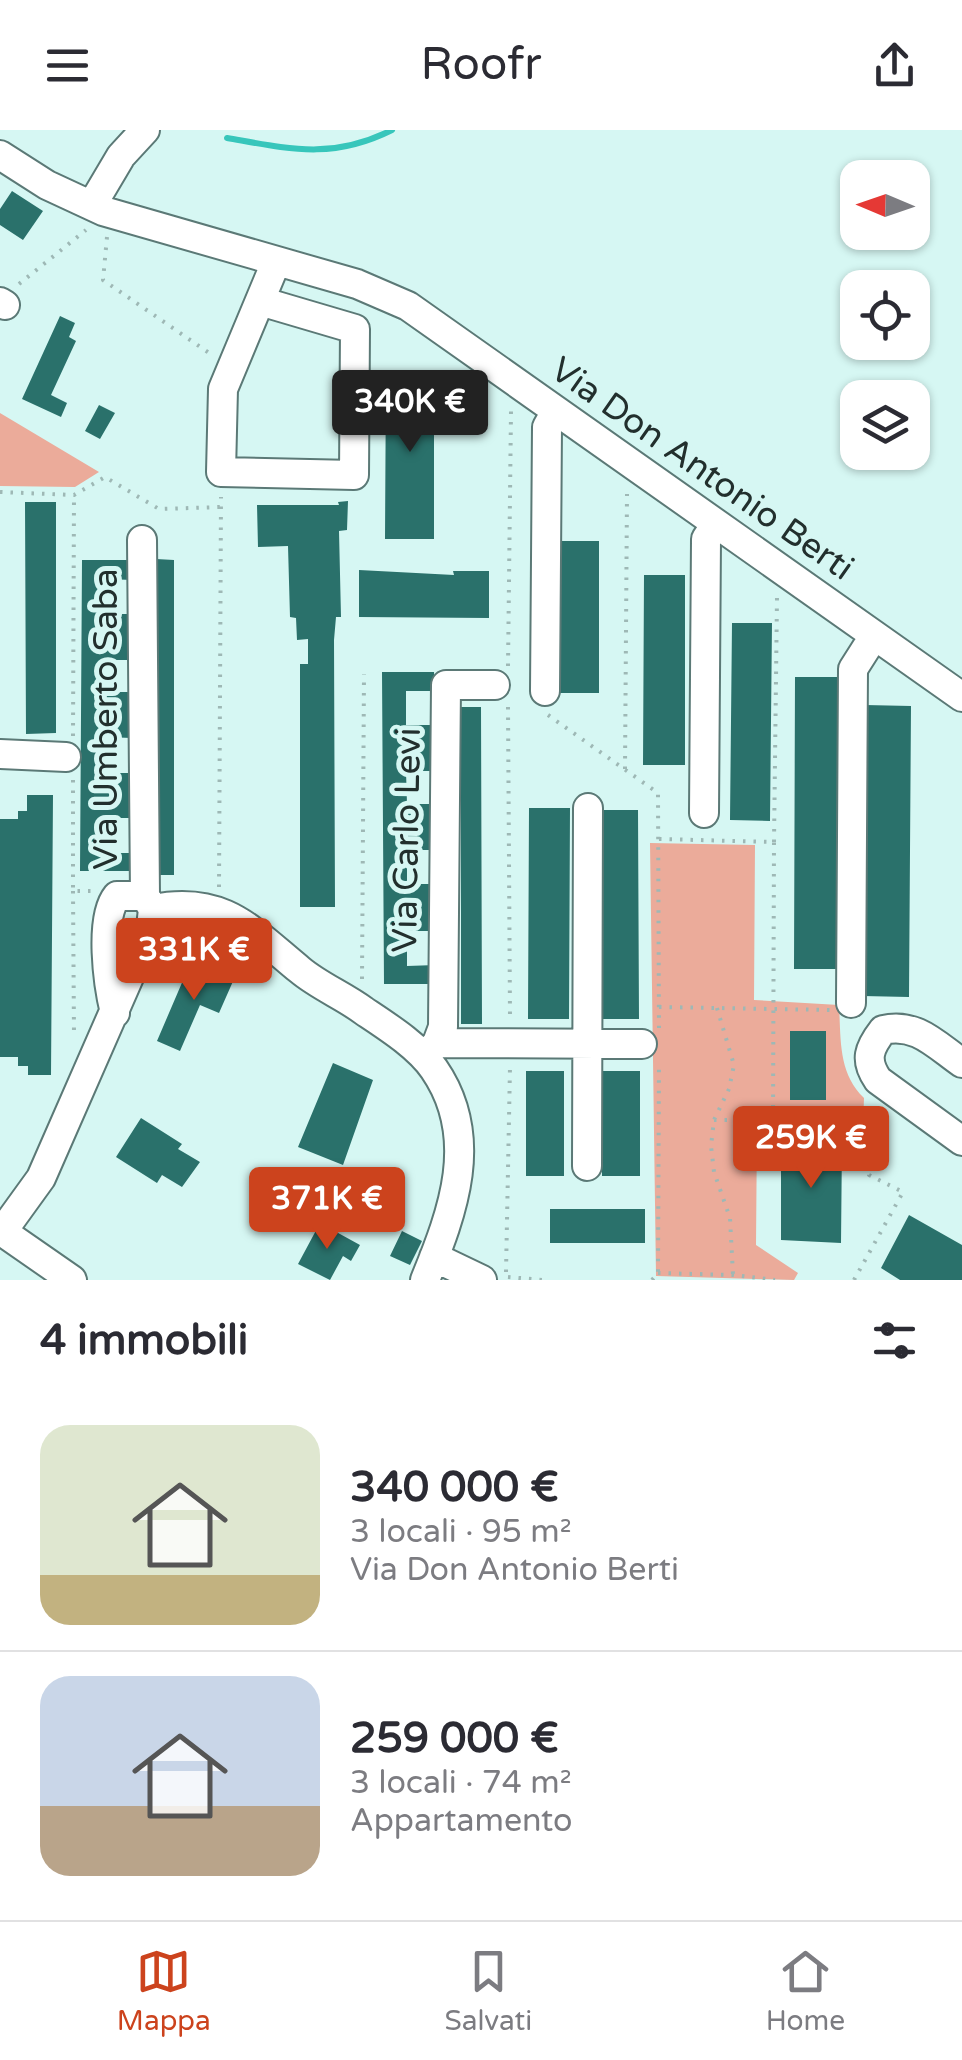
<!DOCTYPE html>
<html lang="it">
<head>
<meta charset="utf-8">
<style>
	body { margin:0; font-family:"Varela Round",sans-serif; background:#f7f7f7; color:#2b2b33; height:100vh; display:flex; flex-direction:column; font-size:38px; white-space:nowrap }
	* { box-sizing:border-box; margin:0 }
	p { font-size:32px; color:#7c7c81 }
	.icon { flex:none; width:55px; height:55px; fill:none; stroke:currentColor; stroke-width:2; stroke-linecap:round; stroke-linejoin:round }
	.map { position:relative; height:1150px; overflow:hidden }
	.details { display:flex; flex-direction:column; background:#fff; flex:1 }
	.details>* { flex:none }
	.needle { width:65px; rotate:272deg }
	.fabs { position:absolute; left:840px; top:30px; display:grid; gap:20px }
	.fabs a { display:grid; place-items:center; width:90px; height:90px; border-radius:20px; background:#fff; box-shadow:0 2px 8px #0004; font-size:50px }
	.price { position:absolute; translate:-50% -85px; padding:0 22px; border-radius:10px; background:#cc431d; color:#fff; font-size:32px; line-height:65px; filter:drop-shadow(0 2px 5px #0008) }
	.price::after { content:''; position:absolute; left:50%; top:60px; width:30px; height:22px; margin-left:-15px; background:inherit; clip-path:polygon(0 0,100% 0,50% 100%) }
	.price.selected { background:#222; color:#fff }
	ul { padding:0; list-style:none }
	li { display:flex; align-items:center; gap:30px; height:250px; padding:0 40px }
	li+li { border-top:2px solid #e1e1e2 }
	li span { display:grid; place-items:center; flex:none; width:280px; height:200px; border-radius:30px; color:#555 }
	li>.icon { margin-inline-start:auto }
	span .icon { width:120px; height:120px; fill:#fffc; stroke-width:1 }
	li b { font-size:42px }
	h2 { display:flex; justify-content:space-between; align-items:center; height:120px; padding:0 40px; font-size:42px }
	header { display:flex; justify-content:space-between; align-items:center; height:130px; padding:0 40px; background:#fff; font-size:45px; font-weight:600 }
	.tabs { display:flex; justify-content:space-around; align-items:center; height:140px; border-top:2px solid #e1e1e2; background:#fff; font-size:28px; color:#7c7c81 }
	.tabs a { display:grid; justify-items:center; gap:5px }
	.tabs .selected { color:#cc431d }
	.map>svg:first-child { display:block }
	.green { fill:#ebab9a }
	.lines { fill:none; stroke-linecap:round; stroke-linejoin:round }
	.stream { stroke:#37c6bb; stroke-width:6 }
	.building { fill:#2a716b }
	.minor-casing { stroke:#5b7976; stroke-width:32 }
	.path { stroke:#9eb8b5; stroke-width:4; stroke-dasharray:2.5 8; stroke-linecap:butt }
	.minor { stroke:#fff; stroke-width:28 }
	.labels { text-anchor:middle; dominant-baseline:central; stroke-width:10; stroke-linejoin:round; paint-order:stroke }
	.street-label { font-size:35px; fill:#222f2d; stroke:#d6f7f3 }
</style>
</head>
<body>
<header><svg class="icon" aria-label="menu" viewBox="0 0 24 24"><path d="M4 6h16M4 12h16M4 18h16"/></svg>Roofr<svg class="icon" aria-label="share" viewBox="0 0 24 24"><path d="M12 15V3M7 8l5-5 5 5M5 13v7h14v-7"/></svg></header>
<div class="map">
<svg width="962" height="1150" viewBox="0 0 962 1150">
	<rect width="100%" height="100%" fill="#d6f7f3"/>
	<path class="green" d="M0 283 99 342 75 357 0 356Z
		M650 713 755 715 754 870 839 875C841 909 838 943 864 968L863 996 757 995 756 1115 798 1143 794 1150 656 1146Z"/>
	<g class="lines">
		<path class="stream" d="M227 8C290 19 332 30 392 0"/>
	</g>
	<path class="building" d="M12 61 43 81 23 110 0 95V79Z
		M60 186 75 193 69 207 76 211 51 265 67 273 61 287 22 269Z
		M386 240H434V409H385Z
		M99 275 115 283 100 309 85 301Z
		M348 371 347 400 339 401 341 487H336L334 510 335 777H300V534H308V509L297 510 296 488 290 487 288 416 258 417 257 375H339L338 372Z
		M25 372H56V603L26 604Z
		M554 411H599V563H554Z
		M156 429 174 430V745H156Z
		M82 430H133V450L104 449V484H133V530H105L104 562H132V608L104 607V643H132L131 688H103V723H131V741H80Z
		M359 440 454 445 453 441H489V488L359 487Z
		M644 445H685V635H643Z
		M732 493H772L770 691 730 690Z
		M382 542H434L435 561H406V595H435V641H406L407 674H435V720H407V754H435L436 801H407V836L436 835V854H384Z
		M795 547H842L841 839H794Z
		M865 575 911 576 909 867 863 866Z
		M461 577H481L482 894H461Z
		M27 665H53L51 945H28V936H18V927H0V689H18V681H27Z
		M529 678H570L569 889H528Z
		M598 680H638L639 889H599Z
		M190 834 206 841 207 837 234 849 219 883 200 875 180 921 157 911Z
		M790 901H826V970H790Z
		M333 933 373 950 343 1035 298 1017Z
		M526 941H564V1046H526Z
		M602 941H640V1046H602Z
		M141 988 182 1014 178 1019 200 1032 182 1057 162 1045 157 1053 116 1027Z
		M781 1010H842L841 1113 781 1110Z
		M550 1079H645V1113H550Z
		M909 1085 962 1115V1150H900L881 1138Z
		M320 1093 360 1115 351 1131 343 1126 330 1150 298 1134Z
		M402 1101 422 1111 410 1135 390 1126Z"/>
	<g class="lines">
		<g class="minor-casing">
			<path id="minor" d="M0 25 47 55 103 81 357 154 408 176 962 567
				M92 75 121 26 145 0
				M260 171 355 199 354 345 221 342 223 259 276 132
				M0 172 5 175
				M142 410 145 766
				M545 561 547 297 556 281
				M0 624 66 627
				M704 683 706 409 716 394
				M153 779C223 765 250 799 300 840 319 856 344 866 364 881 388 897 418 916 434 939 481 1007 453 1082 425 1150
				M851 873 853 539 874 506
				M437 913 642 914
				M424 927 437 913 443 897 446 555H495
				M962 933C936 915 916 892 883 900 869 918 864 930 878 950L962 1011
				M587 1036 588 678
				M0 1100 72 1150
				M2 1102 41 1048 151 797 153 779 145 766H117C99 788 108 855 115 883
				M434 1127 482 1150"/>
		</g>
		<path class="path" d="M107 107 103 150 212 225
			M19 154 86 100
			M0 362 74 365 105 347 159 379 221 377
			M508 536 511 281
			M508 577 510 887
			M548 585 658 663 659 898
			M73 606 74 365
			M625 639 627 364
			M73 650V761H93
			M659 709 774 712 773 990
			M774 712 777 467
			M219 757 221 367
			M73 761 74 906
			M362 849 364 544
			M659 877 830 880
			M717 878 734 935 729 959 714 990 711 1016 714 1042 730 1088 733 1145
			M714 990 868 991
			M506 1142 510 937
			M658 1143 733 1145 775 1150
			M508 1147 543 1150
			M652 1150 658 1143 659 932
			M854 1150 903 1062 869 1045 868 977"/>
		<use href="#minor" class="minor"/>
	</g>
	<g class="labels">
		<g class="street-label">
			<text transform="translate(702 339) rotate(35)">Via Don Antonio Berti</text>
			<text transform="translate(106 589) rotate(-90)">Via Umberto Saba</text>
			<text transform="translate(407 710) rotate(-89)">Via Carlo Levi</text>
		</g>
	</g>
</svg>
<div class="fabs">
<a><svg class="needle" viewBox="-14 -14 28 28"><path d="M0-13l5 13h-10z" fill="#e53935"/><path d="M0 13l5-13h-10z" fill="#7c7c81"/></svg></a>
<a><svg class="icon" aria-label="locate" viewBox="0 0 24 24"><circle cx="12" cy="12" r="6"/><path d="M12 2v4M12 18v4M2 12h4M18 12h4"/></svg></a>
<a><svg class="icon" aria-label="layers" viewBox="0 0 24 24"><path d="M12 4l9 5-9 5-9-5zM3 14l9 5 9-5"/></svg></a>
</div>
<b class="price selected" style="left:410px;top:325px">340K €</b>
<b class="price" style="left:194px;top:873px">331K €</b>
<b class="price" style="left:811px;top:1061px">259K €</b>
<b class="price" style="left:327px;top:1122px">371K €</b>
</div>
<section class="details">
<h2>4 immobili<svg class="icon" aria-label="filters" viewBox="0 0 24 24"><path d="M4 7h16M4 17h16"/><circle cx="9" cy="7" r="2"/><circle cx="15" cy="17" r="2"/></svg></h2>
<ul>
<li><span style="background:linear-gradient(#dfe7d0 75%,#c2b280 0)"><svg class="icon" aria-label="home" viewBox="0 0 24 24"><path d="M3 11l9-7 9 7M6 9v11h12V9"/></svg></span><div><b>340 000 €</b><p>3 locali · 95 m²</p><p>Via Don Antonio Berti</p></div></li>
<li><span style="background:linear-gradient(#c9d6e8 65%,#b9a48a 0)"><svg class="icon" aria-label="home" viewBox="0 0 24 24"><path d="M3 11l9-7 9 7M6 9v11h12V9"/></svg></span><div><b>259 000 €</b><p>3 locali · 74 m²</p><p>Appartamento</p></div></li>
</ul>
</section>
<nav class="tabs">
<a class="selected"><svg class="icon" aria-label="map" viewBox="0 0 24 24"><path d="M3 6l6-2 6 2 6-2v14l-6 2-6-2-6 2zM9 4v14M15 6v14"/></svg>Mappa</a>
<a><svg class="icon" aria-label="saved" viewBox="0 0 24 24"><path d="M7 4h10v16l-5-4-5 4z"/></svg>Salvati</a>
<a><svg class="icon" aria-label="home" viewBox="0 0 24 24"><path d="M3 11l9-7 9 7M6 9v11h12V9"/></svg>Home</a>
</nav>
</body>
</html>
